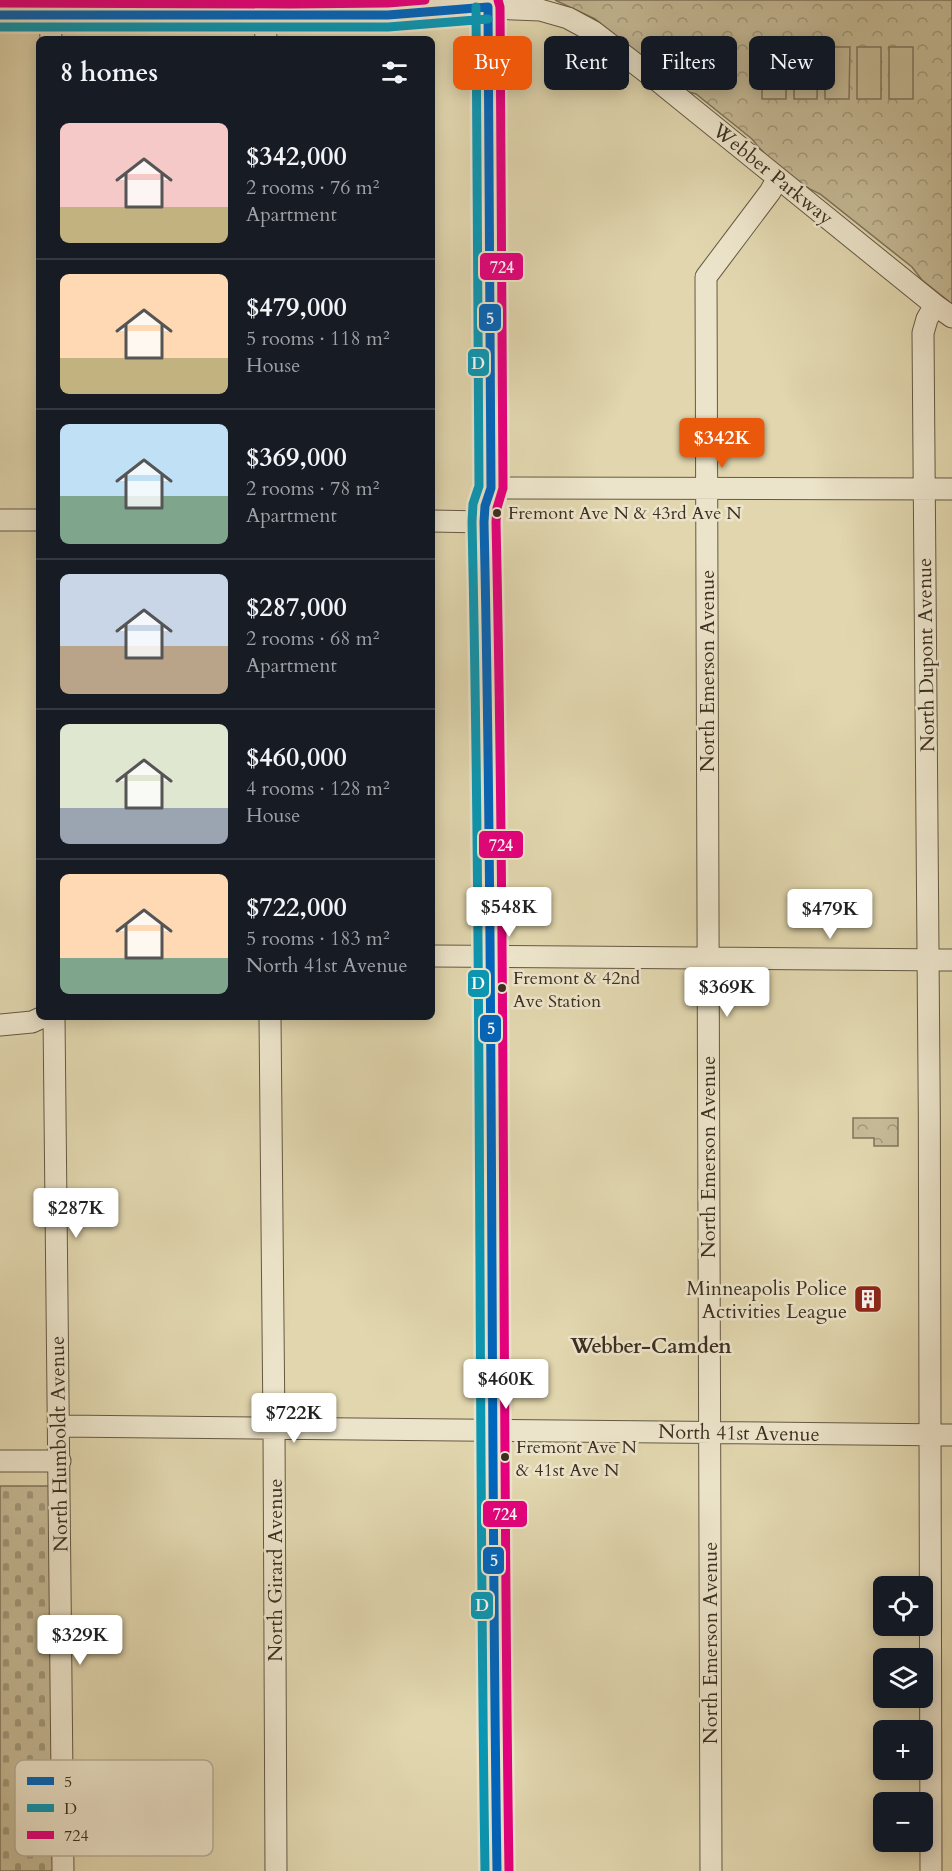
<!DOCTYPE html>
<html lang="en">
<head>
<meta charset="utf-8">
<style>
	body { margin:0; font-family:Cardo,serif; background:#242831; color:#f1f3f6; height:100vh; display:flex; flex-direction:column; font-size:22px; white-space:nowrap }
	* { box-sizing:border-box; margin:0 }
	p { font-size:20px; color:#9ea1a6 }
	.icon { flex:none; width:33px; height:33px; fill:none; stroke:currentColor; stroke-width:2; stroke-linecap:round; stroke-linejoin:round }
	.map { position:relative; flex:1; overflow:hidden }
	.side { position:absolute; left:36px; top:36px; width:399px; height:984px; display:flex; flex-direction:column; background:#171b24; border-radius:9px; box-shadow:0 3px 15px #0003 }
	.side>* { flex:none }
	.top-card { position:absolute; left:453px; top:36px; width:408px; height:54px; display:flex; gap:12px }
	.fabs { position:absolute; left:873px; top:1576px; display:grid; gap:12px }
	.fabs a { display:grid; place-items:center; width:60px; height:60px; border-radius:9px; background:#171b24; box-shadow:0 3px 15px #0003; font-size:30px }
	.price { position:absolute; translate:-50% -51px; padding:0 14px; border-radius:6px; background:#fff; color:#222; font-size:20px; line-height:39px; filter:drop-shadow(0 2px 3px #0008) }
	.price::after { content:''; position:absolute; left:50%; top:36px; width:18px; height:14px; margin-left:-9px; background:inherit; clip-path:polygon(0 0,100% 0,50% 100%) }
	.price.on { background:#ea580c; color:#fff }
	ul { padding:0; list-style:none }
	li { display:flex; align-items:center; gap:18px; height:150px; padding:0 24px }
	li+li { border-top:2px solid #363941 }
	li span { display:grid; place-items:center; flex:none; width:168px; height:120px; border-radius:9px; color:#555 }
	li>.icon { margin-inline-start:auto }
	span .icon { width:72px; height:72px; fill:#fffc; stroke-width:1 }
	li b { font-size:26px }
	h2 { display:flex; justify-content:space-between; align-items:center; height:72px; padding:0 24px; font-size:26px }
	.pill { padding:0 21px; border-radius:9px; background:#171b24; box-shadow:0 3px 15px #0003; font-size:21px; line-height:54px }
	.pill.on { background:#ea580c; color:#fff }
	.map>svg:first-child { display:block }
	.cemetery { fill:url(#cemetery-stones); stroke:#80745c; stroke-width:1.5 }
	.park { fill:url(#park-crowns); stroke:#80745c; stroke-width:1.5 }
	.pitch { fill:#c5ba96; stroke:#80745c; stroke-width:1.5 }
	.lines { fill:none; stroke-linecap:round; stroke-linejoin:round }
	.minor-casing { stroke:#655944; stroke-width:23 }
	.minor { stroke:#ece4ca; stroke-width:21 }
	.bus-1-casing { stroke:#ece4ca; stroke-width:14 }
	.bus-2-casing { stroke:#ece4ca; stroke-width:14 }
	.bus-3-casing { stroke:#ece4ca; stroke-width:14 }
	.bus-1 { stroke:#0065bd; stroke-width:9 }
	.bus-2 { stroke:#0997b4; stroke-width:9 }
	.bus-3 { stroke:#e5007d; stroke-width:9 }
	.bus-dot { fill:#3c2f21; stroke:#ece4ca; stroke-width:2 }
	.labels { text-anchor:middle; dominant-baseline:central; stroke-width:5; stroke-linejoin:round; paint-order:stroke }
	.bus-label { font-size:18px; fill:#3c2f21; stroke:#ece4ca; text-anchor:start }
	.street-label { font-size:20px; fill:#3c2f21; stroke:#ece4ca }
	.poi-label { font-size:20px; fill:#3c2f21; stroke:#ece4ca; text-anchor:end }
	.neighbourhood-label { font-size:21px; font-weight:bold; fill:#3c2f21; stroke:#ece4ca }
	.key { fill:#ece4ca; stroke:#b7ae97; stroke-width:1.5 }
	.key-label { font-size:16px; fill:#3c2f21 }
	.line-badge { stroke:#ece4ca; stroke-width:2 }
	.badge-label { font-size:16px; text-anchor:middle; font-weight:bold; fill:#fff }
</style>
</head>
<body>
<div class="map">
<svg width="952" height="1871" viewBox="0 0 952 1871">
	<defs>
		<pattern id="cemetery-stones" width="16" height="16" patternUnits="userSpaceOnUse" patternTransform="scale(1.5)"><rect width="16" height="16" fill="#c5ba96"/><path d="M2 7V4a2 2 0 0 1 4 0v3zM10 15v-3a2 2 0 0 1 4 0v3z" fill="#a1987a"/></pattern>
		<pattern id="park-crowns" width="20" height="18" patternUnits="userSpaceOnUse" patternTransform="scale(1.5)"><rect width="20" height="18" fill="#c5ba96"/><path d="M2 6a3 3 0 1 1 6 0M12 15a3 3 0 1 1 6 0" fill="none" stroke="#a1987a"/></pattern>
	</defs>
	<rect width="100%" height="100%" fill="#e1d6ae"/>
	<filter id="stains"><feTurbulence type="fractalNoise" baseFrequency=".00333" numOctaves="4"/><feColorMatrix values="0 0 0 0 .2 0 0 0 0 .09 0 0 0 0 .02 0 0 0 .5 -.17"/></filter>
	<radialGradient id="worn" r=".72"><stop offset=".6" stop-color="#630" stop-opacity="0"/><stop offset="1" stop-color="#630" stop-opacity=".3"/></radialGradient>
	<path class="cemetery" d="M0 1486H52L62 1871H0Z"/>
	<path class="park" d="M555 0H952V304L922 280 912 267 820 194C797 184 767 159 752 139L696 94 685 91 595 19Z
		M853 1118H898V1146H874V1138H853Z"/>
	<path class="pitch" d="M762 47H786V99H762Z
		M794 47H818L817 99H794Z
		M825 47H850L849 99H825Z
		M857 47H881V99H857Z
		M889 47H913V99H889Z"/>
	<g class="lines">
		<g class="minor-casing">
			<path id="minor" d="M488 0 491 488 485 506 484 522C496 971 488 1421 497 1871
				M0 15 195 16 392 14 467 7 540 10 568 18 594 32 663 85 935 305 952 317
				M50 15 51 39
				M265 16 266 39
				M491 488 952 489
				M0 520H39
				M432 521 484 522
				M432 956 952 960
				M54 1017 63 1871
				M270 1017 274 1428 276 1871
				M0 1025 32 1022 43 1017
				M59 1426 952 1435
				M0 1461H60
				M711 1871 706 277 770 192 778 178
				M931 1871C932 1358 928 846 923 333L927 319 935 305"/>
		</g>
		<use href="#minor" class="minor"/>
		<g class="bus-1-casing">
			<path id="bus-1" d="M488 7 491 488 485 506 484 522C494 972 490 1421 497 1871
				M0 15H388L488 7"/>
		</g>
		<g class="bus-2-casing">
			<path id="bus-2" d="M476 7 479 486 473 504 472 522C482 972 478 1421 485 1871
				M0 27H388L488 19"/>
		</g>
		<g class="bus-3-casing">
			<path id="bus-3" d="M498 0 500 7 503 488 497 508 496 522C506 972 502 1421 509 1871
				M0 3 291 4 388 3 425 0"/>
		</g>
		<use href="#bus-1" class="bus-1"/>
		<use href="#bus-2" class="bus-2"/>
		<use href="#bus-3" class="bus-3"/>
	</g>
	<defs>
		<g id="building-square" transform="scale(1.5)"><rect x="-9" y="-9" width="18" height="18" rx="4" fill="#8f2418" stroke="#ece4ca"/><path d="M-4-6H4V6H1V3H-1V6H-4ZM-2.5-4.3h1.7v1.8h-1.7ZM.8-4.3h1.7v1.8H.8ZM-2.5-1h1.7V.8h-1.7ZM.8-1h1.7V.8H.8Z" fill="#fff"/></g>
	</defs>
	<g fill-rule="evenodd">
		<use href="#building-square" x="868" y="1299"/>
	</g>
	<g class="bus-dot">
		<circle cx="497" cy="513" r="5"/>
		<circle cx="502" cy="988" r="5"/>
		<circle cx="505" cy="1457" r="5"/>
	</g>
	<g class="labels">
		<g class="bus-label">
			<text x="508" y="513">Fremont Ave N &amp; 43rd Ave N</text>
			<text x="513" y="978">Fremont &amp; 42nd<tspan x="513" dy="23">Ave Station</tspan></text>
			<text x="516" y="1447">Fremont Ave N<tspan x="516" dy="23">&amp; 41st Ave N</tspan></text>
		</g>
		<g class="street-label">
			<text transform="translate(773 174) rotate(39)">Webber Parkway</text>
			<text transform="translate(926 655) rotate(-91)">North Dupont Avenue</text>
			<text transform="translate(707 671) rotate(-90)">North Emerson Avenue</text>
			<text transform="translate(708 1157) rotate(-90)">North Emerson Avenue</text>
			<text transform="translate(739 1433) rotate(1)">North 41st Avenue</text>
			<text transform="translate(59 1444) rotate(-91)">North Humboldt Avenue</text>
			<text transform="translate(275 1570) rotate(-90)">North Girard Avenue</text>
			<text transform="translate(710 1643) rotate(-90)">North Emerson Avenue</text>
		</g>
		<g class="poi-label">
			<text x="847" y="1288">Minneapolis Police<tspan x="847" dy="23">Activities League</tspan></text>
		</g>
		<g class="neighbourhood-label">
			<text x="651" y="1346">Webber-Camden</text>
		</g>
	</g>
	<rect x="15" y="1760" width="198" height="96" rx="9" class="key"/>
	<rect x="27" y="1777" width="27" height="8" fill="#0065bd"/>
	<rect x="27" y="1804" width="27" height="8" fill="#0997b4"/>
	<rect x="27" y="1831" width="27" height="8" fill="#e5007d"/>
	<g class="key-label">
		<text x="64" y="1787">5</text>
		<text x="64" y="1814">D</text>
		<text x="64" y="1841">724</text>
	</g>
	<g class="line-badge">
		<rect x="479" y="252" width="45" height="29" rx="6" fill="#e5007d"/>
		<rect x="478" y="303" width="24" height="29" rx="6" fill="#0065bd"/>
		<rect x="467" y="348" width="23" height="29" rx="6" fill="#0997b4"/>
		<rect x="478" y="830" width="46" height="29" rx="6" fill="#e5007d"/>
		<rect x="467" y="969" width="23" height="29" rx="6" fill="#0997b4"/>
		<rect x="479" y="1014" width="23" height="29" rx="6" fill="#0065bd"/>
		<rect x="482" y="1500" width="46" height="28" rx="6" fill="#e5007d"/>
		<rect x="482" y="1546" width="23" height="29" rx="6" fill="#0065bd"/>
		<rect x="470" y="1591" width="24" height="29" rx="6" fill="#0997b4"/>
	</g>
	<g class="badge-label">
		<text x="502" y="273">724</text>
		<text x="490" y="324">5</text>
		<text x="478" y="369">D</text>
		<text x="501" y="851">724</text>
		<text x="478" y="989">D</text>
		<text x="491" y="1034">5</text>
		<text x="505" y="1520">724</text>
		<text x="494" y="1566">5</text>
		<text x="482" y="1611">D</text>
	</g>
	<rect width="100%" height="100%" filter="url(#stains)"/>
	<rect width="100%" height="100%" fill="url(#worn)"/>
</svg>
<div class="fabs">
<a><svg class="icon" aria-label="locate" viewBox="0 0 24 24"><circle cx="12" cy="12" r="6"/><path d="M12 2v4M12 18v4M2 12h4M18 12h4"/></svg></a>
<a><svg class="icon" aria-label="layers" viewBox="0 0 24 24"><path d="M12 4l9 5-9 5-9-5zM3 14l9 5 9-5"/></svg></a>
<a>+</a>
<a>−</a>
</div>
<b class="price on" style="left:722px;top:469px">$342K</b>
<b class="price" style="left:509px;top:938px">$548K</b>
<b class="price" style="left:830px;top:940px">$479K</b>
<b class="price" style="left:727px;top:1018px">$369K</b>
<b class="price" style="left:76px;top:1239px">$287K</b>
<b class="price" style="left:506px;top:1410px">$460K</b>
<b class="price" style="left:294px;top:1444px">$722K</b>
<b class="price" style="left:80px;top:1666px">$329K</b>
<div class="top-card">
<a class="pill on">Buy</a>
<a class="pill">Rent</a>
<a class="pill">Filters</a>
<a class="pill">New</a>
</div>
<section class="side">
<h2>8 homes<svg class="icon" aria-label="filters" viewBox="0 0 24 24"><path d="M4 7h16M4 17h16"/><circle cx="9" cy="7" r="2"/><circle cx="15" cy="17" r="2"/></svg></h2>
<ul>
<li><span style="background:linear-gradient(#f6c9c9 70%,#c2b280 0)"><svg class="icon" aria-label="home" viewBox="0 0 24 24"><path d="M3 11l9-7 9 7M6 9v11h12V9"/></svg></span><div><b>$342,000</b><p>2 rooms · 76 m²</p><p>Apartment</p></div></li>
<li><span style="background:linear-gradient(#ffd9b3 70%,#c2b280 0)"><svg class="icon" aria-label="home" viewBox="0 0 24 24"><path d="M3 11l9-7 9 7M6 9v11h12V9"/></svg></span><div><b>$479,000</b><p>5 rooms · 118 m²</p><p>House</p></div></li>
<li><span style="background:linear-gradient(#bfe0f5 60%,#7fa58c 0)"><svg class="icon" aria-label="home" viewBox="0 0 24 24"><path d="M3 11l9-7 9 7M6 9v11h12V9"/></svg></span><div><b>$369,000</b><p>2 rooms · 78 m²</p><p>Apartment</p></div></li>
<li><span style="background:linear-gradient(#c9d6e8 60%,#b9a48a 0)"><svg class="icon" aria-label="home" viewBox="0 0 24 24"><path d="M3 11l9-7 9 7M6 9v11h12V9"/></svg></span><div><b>$287,000</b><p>2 rooms · 68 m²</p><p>Apartment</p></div></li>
<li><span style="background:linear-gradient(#dfe7d0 70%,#9aa5b1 0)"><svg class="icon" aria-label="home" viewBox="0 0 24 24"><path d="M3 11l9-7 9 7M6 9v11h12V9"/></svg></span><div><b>$460,000</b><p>4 rooms · 128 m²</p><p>House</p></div></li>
<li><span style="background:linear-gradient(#ffd9b3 70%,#7fa58c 0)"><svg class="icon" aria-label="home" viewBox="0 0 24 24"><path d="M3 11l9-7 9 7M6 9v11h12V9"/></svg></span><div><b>$722,000</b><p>5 rooms · 183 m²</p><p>North 41st Avenue</p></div></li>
</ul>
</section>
</div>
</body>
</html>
